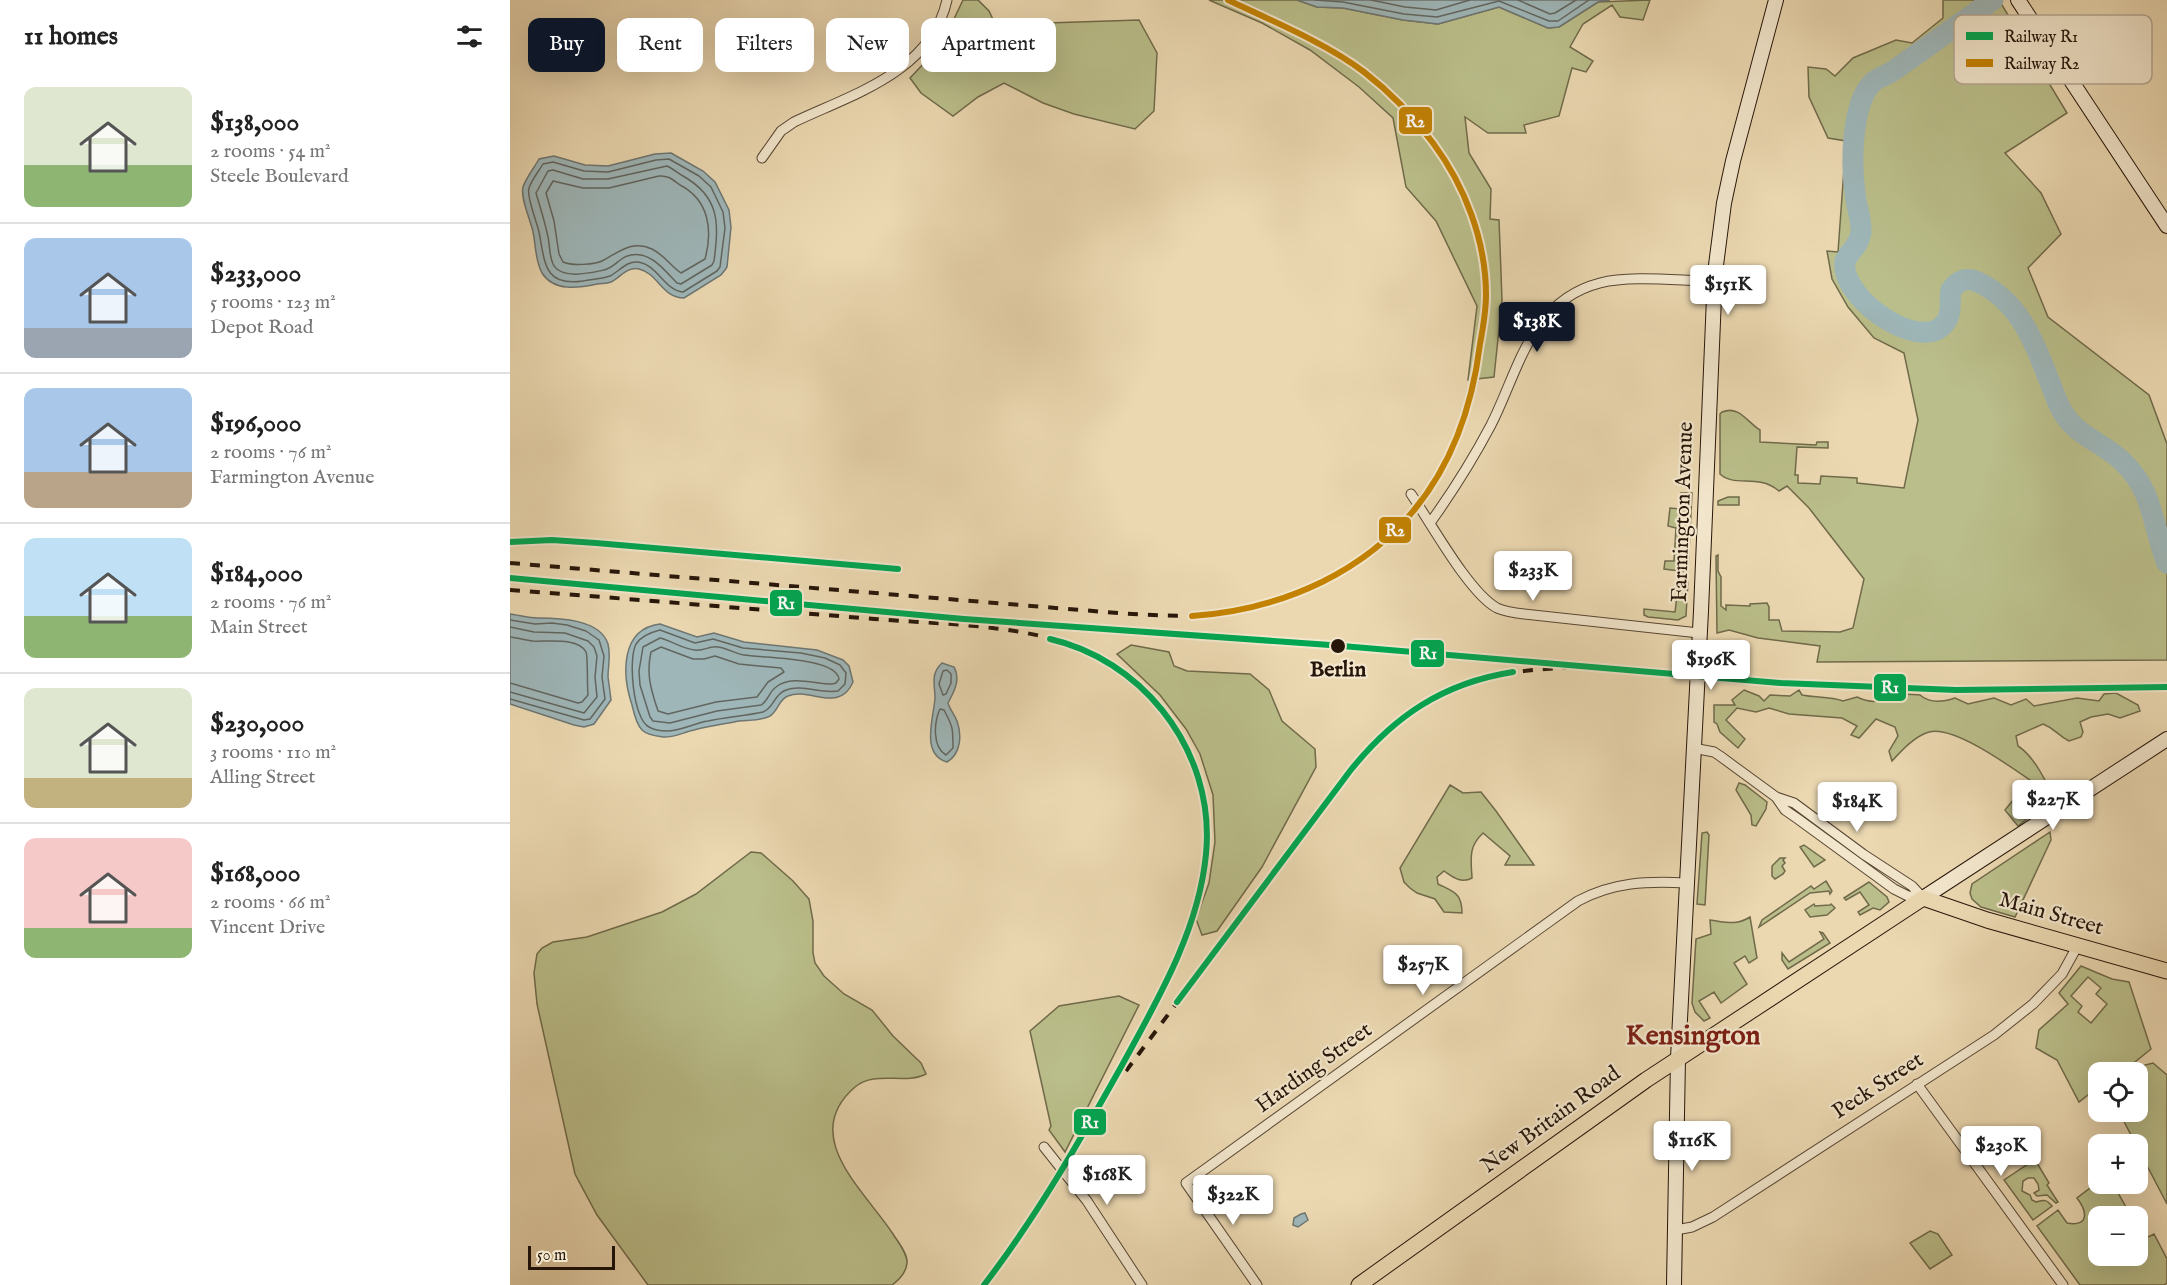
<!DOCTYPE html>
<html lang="en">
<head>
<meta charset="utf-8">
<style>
	body { margin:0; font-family:"IM FELL English",serif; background:#f6f6f6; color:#222; height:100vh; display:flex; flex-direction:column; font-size:22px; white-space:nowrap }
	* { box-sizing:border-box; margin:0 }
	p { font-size:20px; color:#767676 }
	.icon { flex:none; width:33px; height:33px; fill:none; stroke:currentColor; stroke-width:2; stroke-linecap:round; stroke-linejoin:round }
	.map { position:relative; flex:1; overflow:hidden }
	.drawer { display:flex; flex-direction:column; background:#fff; width:510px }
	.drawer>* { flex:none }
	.guide { position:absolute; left:18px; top:18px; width:570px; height:54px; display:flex; gap:12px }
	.tools { position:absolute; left:1578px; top:1062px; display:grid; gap:12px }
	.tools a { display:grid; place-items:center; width:60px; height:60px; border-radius:12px; background:#fff; box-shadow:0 6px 24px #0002; font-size:30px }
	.scale { position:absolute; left:18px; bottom:15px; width:87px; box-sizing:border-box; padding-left:6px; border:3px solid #261509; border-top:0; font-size:16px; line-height:21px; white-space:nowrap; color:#261509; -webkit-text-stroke:4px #f2e6cc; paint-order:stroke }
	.price { position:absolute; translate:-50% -51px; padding:0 14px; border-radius:6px; background:#fff; color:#222; font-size:20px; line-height:39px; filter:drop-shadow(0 2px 3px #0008) }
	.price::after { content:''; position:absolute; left:50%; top:36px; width:18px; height:14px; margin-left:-9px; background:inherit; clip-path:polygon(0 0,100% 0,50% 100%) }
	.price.current { background:#111827; color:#fff }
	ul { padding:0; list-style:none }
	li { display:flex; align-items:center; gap:18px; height:150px; padding:0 24px }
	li+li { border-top:2px solid #e0e0e0 }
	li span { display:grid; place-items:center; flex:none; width:168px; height:120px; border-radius:12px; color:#555 }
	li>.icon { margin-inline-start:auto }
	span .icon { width:72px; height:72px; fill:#fffc; stroke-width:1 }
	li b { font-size:26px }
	h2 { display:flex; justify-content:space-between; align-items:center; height:72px; padding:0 24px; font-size:26px }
	.chip { padding:0 21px; border-radius:12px; background:#fff; box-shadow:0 6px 24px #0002; font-size:21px; line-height:54px }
	.chip.current { background:#111827; color:#fff }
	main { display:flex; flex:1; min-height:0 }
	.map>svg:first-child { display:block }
	.green { fill:#babe8a; stroke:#706a4a; stroke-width:1.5; fill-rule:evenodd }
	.water { fill:#9eb6b8; stroke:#6e7672; stroke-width:1.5 }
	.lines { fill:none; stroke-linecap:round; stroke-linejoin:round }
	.shore { stroke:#626660; stroke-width:1.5 }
	.river { stroke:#9eb6b8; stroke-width:21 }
	.street-casing { stroke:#574633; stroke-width:11 }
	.secondary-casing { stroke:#261509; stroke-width:16 }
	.primary-casing { stroke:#261509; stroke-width:17 }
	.street { stroke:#f2e6cc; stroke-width:9 }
	.secondary { stroke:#f2e6cc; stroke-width:14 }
	.primary { stroke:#ebd8b1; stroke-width:15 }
	.rail { stroke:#261509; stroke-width:4; stroke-dasharray:10 10; stroke-linecap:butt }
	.rail-1-casing { stroke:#f2e6cc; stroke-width:10 }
	.rail-2-casing { stroke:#f2e6cc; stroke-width:10 }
	.rail-1 { stroke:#00a651; stroke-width:6 }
	.rail-2 { stroke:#c38202; stroke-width:6 }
	.stop-dot { fill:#261509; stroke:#f2e6cc; stroke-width:2 }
	.labels { text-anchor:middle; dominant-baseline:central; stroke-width:4.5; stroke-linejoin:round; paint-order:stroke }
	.street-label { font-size:22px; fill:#261509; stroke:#f2e6cc }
	.stop-label { font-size:22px; font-weight:bold; fill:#261509; stroke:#f2e6cc }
	.district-label { font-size:28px; font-weight:bold; fill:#7a1f14; stroke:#f2e6cc }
	.key { fill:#f2e6cc; stroke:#b5a792; stroke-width:1.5 }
	.key-label { font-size:16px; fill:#261509 }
	.line-badge { stroke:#f2e6cc; stroke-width:2 }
	.badge-label { font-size:16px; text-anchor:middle; font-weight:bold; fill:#fff }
</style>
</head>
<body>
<main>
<section class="drawer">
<h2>11 homes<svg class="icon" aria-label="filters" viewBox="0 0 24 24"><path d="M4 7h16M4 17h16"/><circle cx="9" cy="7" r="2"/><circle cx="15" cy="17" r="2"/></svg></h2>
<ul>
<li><span style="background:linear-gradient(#dfe7d0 65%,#8fb573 0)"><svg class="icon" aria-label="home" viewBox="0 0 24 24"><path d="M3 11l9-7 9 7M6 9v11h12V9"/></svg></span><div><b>$138,000</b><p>2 rooms · 54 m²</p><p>Steele Boulevard</p></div></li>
<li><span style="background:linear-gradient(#a9c7e8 75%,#9aa5b1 0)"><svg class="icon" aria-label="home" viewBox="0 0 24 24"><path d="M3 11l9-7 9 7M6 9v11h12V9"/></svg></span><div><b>$233,000</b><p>5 rooms · 123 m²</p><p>Depot Road</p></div></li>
<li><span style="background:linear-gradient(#a9c7e8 70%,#b9a48a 0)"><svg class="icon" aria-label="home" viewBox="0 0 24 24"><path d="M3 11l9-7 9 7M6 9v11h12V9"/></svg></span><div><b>$196,000</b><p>2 rooms · 76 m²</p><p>Farmington Avenue</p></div></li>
<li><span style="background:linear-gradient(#bfe0f5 65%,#8fb573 0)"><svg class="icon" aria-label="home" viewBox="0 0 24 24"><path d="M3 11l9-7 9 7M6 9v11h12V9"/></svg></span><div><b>$184,000</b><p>2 rooms · 76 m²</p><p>Main Street</p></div></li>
<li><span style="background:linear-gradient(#dfe7d0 75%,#c2b280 0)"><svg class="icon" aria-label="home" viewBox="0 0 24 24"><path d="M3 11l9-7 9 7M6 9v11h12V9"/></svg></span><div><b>$230,000</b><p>3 rooms · 110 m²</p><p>Alling Street</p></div></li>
<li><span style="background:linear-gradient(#f6c9c9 75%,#8fb573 0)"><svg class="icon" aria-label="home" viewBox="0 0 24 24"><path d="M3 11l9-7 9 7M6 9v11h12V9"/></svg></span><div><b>$168,000</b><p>2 rooms · 66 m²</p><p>Vincent Drive</p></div></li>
</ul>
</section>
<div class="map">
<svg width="1657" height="1285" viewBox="0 0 1657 1285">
	<rect width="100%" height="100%" fill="#ebd8b1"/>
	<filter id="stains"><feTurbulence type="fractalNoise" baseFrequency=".00333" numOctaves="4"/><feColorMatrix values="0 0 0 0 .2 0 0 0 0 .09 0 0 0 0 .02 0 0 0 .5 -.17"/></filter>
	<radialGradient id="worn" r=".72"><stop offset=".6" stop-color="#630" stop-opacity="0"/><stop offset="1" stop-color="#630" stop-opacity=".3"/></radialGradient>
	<path class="green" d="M453 0H468L479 11 487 28 537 23 629 20 647 53 644 111 625 129 564 114 533 103 494 83 468 97 443 116 411 93 400 78 432 44Z
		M699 0H787L807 7 833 8 893 20 928 24 989 7 1038 28 1049 27 1088 2 1140 0 1133 20 1110 17 1102 5 1073 24 1060 47 1083 61 1076 72 1062 68 1049 116 1014 125 1016 133H978L955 117 959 153 981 189 980 219 989 220 992 300 984 377 958 380 967 306 926 221 896 187 883 118 849 87 800 50 752 23Z
		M1433 0H1489L1557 113 1495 153 1531 193 1551 234 1518 268 1538 317 1639 395 1657 444V660L1307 662 1310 646 1248 638 1219 630 1207 633 1206 556 1208 555V571L1211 577V606L1216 610V605L1240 606V604L1257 603 1259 607V620H1269L1272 631 1330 632 1343 628 1354 579 1299 508 1277 486 1269 491C1248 473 1225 488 1210 474V414L1212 412C1229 405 1237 422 1250 430V442L1306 445 1307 442H1318V448L1287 447 1285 475H1288V483L1310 484 1311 476 1347 478V483L1394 488 1408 420 1394 353 1364 338 1338 307 1322 279 1317 251 1328 252 1336 141 1318 138 1299 97 1298 67 1316 69 1325 76 1343 58 1386 40 1402 43 1433 18Z
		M1171 493H1182L1178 572 1154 569 1155 561H1164L1166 528 1158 526 1160 508 1170 509Z
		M1218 497H1229V505H1208V501Z
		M1169 580 1178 581 1176 616 1168 620 1138 617 1134 615V609L1165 612Z
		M621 645 659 652 664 666 677 671 740 674 759 690 772 721 805 749 806 767 752 867 707 931 692 935 686 919 699 883 705 842 703 795 690 754 676 729 650 695 607 654Z
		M1234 690 1249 696 1254 701 1260 695 1280 696 1289 690 1292 695C1306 698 1319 696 1333 701L1347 697C1366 706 1373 699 1390 695 1396 693 1403 695 1410 695 1419 703 1433 702 1445 698L1458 704 1484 698 1501 705 1516 699 1524 706 1567 698 1589 701 1594 694 1606 693 1628 705 1630 711 1610 718 1598 714 1581 717 1570 722 1573 732 1571 737 1559 741C1547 735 1546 729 1533 724L1506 736 1508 746C1525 757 1536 782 1545 800L1542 803 1536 795 1530 799 1528 798 1526 792 1527 785C1505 770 1445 725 1419 732 1405 736 1392 750 1382 761L1379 751 1388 736 1385 727 1366 719 1349 738 1341 735 1347 726 1332 718 1279 714 1259 708 1246 712 1227 708 1216 720 1235 739 1228 748 1210 732 1207 724 1204 722V705H1225L1222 700Z
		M1229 783 1235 785 1257 802 1256 809 1246 826 1242 825 1241 815 1226 790Z
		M940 785 953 793 971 792 986 811 1024 865H995L1000 856 973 833C958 847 961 859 962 878 951 884 943 877 934 871L927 877 928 884C944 892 952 893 952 913L934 912 925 899 907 893 900 888 894 882 890 868Z
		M1504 799 1518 808V818L1508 826 1495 810Z
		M1197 832 1199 835 1195 905 1187 904 1192 833Z
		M1540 832 1541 840 1505 917 1471 907 1462 899 1460 893 1462 884Z
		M1294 845 1315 860 1304 867 1290 847Z
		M241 852 251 853 258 859 283 881 299 899 303 921V953L305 963 314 976 334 994 362 1010 383 1036 411 1063 416 1074C395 1085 365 1070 345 1087 288 1136 355 1191 383 1234 388 1242 398 1254 397 1263 396 1273 389 1280 382 1285H138L87 1215 65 1174 27 1004 24 973 27 954 32 948 43 942 77 937 152 912 186 894Z
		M1270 858H1275L1273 860 1275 863 1272 866 1275 871 1273 874 1265 879 1262 876V866Z
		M1316 881 1322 891 1320 894 1319 891 1300 893 1249 927 1252 920 1301 886 1304 889Z
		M1359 882 1377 897 1379 902 1370 910 1363 908 1350 915 1348 912 1359 905 1350 892 1336 900 1334 898Z
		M1304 904 1305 906 1320 905 1321 904 1325 908 1317 915 1300 917 1295 910Z
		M1240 917 1247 958 1239 963 1235 956 1224 963 1237 984 1211 1003 1204 992 1189 1001 1200 1018 1194 1021 1185 1012 1182 1003 1186 939 1201 934 1200 920C1216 922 1226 926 1240 917Z
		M1310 932 1313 933 1320 943 1278 969 1272 960V953L1279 962 1314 939Z
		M1571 966 1602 979 1619 982 1641 1049 1615 1070 1643 1063 1657 1075V1204L1609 1112H1628V1072H1588V1087L1569 1102 1547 1060 1526 1048 1529 1030 1558 1004 1549 993ZM1578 977 1591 988 1586 994 1597 1004 1581 1023 1568 1012 1572 1006 1561 996Z
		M609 996 629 1005 555 1152 539 1130 541 1126 520 1031 549 1006Z
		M1521 1162 1527 1163 1539 1183 1537 1185 1548 1202 1546 1203 1537 1195 1527 1196 1524 1193 1529 1190 1528 1184 1524 1178H1518L1513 1181 1512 1191 1520 1195 1522 1200 1526 1202C1534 1199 1537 1200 1542 1206L1523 1220 1494 1180Z
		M1588 1182V1184H1603L1621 1216H1588V1256H1628V1228L1634 1239 1644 1234 1657 1259V1283L1654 1285H1570L1527 1226 1548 1210 1557 1223C1580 1227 1577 1211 1567 1198Z
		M1420 1231 1428 1234 1442 1255 1420 1269 1400 1243Z"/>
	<path class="water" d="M787 0H1100L1088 2 1049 27 1038 28 989 7 928 24 893 20 833 8 807 7Z
		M161 153 193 171 205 182 219 210 221 227 217 267 215 270 211 275 174 298C152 298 148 273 129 269 117 266 110 278 101 282 96 284 92 283 87 284 69 288 44 292 32 273 25 260 26 246 23 232 21 221 10 198 13 187 16 178 24 168 29 159L44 156 75 165 98 166 145 154Z
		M0 614C9 615 18 618 28 618 49 618 90 619 98 644 101 656 98 665 98 677 99 684 100 692 101 700L84 724 74 727 64 725 0 704Z
		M150 624 187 637 204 633 234 642 307 650 333 660 339 666 343 682C329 714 300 687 278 696 269 699 268 711 260 716 251 721 239 720 229 721 214 724 199 726 184 730 174 732 164 738 153 737 146 736 137 735 132 730 126 724 124 713 122 705 112 675 110 629 150 624Z
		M432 663 444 667C451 679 444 692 438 703 440 710 445 715 447 721 452 735 451 754 437 762 410 754 424 717 425 698 425 685 420 674 432 663Z
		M795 1213 798 1220 788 1227 783 1225 784 1218 791 1214Z"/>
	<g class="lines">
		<path class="shore" d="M805 0 833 2 894 14 927 17 989 1 1039 21H1048L1079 0
			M861 0 895 7 926 10 960 0
			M1008 0 1040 14 1045 13 1066 0
			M159 159 189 176 201 187 213 212 215 228 210 267 207 271 173 292C154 290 148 265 128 262 116 261 110 271 100 276 92 279 81 279 73 281 33 287 35 261 29 232 27 222 16 196 19 188 22 179 29 171 33 164L43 162 74 171 98 172 146 160Z
			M157 166C163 169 168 173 173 176 210 197 209 223 204 261L202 265 171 284 167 283C157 273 146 258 131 255 110 252 108 267 94 270 80 273 51 280 43 264 39 255 40 246 38 237 35 222 30 207 26 193L38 171 43 170 73 179H98Z
			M149 176C158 175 163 180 170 185 199 200 203 230 195 259L171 273C161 266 154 255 142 249 123 240 110 251 94 260 85 265 62 266 53 262L49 254 44 221 36 193 43 181 73 188H99Z
			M0 620 25 624 42 623 57 625 76 631 89 640 94 656 92 677 95 699 80 719 74 720 0 699
			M0 627 24 632 55 633 78 641 84 647 87 656 85 677 87 697 74 713 0 692
			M150 630 185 643 203 639 233 648 291 653 315 658 330 665 336 673 335 684 328 691C311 694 292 684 276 690 264 694 264 708 253 712 235 716 216 717 198 721 185 723 170 731 157 731 152 731 144 730 139 727 123 719 118 659 126 644 131 636 142 632 150 630Z
			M0 637C8 638 15 640 23 641 37 642 68 637 76 652 78 655 77 688 78 695L72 702 68 703 0 683
			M150 638C162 641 173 649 185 650 192 651 196 648 203 647 212 645 225 654 234 655 252 658 326 657 329 679L326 683 322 684C304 684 282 675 266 687 259 692 258 701 251 705L207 711 160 723 143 721 140 717 130 685 129 671 133 647Z
			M151 647 183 659H194L205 656 229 664 271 668 274 672 258 682 247 697 206 702 158 714 148 711C141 690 136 674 141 652Z
			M437 670 441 674V683L436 694 433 695 429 684 433 671Z
			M430 709 434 710C443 727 443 728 443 748L436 755C422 747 424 722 430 709Z"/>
		<path class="river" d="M1483 0 1383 71C1377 75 1369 77 1363 82 1341 103 1341 164 1345 193 1346 206 1352 219 1351 233 1349 246 1340 250 1335 261 1329 300 1419 360 1438 318 1442 309 1439 299 1441 290 1448 280 1457 277 1468 282 1509 301 1524 341 1539 380 1544 392 1547 404 1554 414 1568 437 1596 444 1614 463 1644 492 1642 526 1657 563"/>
		<g class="street-casing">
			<path id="street" d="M252 158 271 131 284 122C343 94 421 72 437 0
				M901 494C921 523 959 593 987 608 996 612 1005 613 1014 614L1189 633
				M920 523C943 491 963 459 981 425 1009 370 1020 301 1090 283 1121 275 1171 281 1204 281
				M1183 748 1204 752 1210 756 1266 797 1275 810 1288 819 1384 889 1398 896 1413 898
				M1266 797 1284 803 1353 854 1402 886 1413 898
				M1407 1084 1553 1285
				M534 1147 577 1201 632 1285
				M1166 1230 1182 1227 1203 1217 1484 1035 1523 1004 1552 974 1568 945
				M747 1285 676 1183 1068 901C1103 882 1137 881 1176 883"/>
		</g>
		<g class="secondary-casing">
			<path id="secondary" d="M1508 0 1657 226
				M1413 898 1657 739
				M1164 1285 1168 1058 1191 611 1205 273 1214 203 1223 161 1266 0"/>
		</g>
		<g class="primary-casing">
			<path id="primary" d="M849 1285 1136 1080 1413 898 1477 920 1657 971"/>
		</g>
		<use href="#street" class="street"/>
		<use href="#secondary" class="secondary"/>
		<use href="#primary" class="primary"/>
		<path class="rail" d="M0 542 42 540 198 552
			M312 562 388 569
			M0 563 595 612C635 615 674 618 714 613 749 608 782 597 813 581 909 534 957 449 970 345 973 328 976 312 976 295 977 242 955 186 923 143 903 117 880 92 854 72 818 44 760 21 718 0
			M0 590C121 599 243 609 364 619 428 624 508 624 567 647 606 662 640 691 663 726 742 844 663 971 605 1077 565 1150 524 1219 474 1285
			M616 1071 840 771C908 686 973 669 1078 667"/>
		<g class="rail-1-casing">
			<path id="rail-1" d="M0 542 42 540 86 543 388 569
				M0 578 454 619 820 645 1271 683 1446 690 1657 687
				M667 1002 840 771C884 716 933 683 1003 672
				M474 1285C527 1216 569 1142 611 1067 647 1001 689 930 696 854 701 802 685 751 652 710 624 675 584 649 540 639"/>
		</g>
		<g class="rail-2-casing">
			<path id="rail-2" d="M682 616C728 613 771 602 812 582 909 534 957 449 970 344 973 328 976 311 976 295 976 241 955 186 923 143 904 117 880 92 854 72 818 44 760 20 718 0"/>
		</g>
		<use href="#rail-1" class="rail-1"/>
		<use href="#rail-2" class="rail-2"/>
	</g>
	<circle class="stop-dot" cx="828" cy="646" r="8"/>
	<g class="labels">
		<g class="street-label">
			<text transform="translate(1173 512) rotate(-88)">Farmington Avenue</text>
			<text transform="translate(1541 914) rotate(16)">Main Street</text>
			<text transform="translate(804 1068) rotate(-36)">Harding Street</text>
			<text transform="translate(1368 1086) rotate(-33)">Peck Street</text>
			<text transform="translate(1041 1120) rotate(-36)">New Britain Road</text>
		</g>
		<g class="stop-label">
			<text x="828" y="670">Berlin</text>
		</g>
		<g class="district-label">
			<text x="1183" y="1036">Kensington</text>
		</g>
	</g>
	<rect x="1444" y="15" width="198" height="69" rx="9" class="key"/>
	<rect x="1456" y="32" width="27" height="8" fill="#00a651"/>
	<rect x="1456" y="59" width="27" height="8" fill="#c38202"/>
	<g class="key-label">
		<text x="1494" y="42">Railway R1</text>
		<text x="1494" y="69">Railway R2</text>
	</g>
	<g class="line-badge">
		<rect x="888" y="106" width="35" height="29" rx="6" fill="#c38202"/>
		<rect x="868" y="516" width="34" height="28" rx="6" fill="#c38202"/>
		<rect x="259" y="589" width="34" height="28" rx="6" fill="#00a651"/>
		<rect x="900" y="639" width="35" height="29" rx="6" fill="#00a651"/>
		<rect x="1363" y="673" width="34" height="29" rx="6" fill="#00a651"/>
		<rect x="563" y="1108" width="34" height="28" rx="6" fill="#00a651"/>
	</g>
	<g class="badge-label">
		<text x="905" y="127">R2</text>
		<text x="885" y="536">R2</text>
		<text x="276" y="609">R1</text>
		<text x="918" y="659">R1</text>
		<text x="1380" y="693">R1</text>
		<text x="580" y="1128">R1</text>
	</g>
	<rect width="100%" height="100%" filter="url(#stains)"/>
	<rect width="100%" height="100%" fill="url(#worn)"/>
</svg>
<div class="tools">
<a><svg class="icon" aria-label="locate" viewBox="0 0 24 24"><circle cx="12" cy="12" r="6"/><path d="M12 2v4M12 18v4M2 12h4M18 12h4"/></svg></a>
<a>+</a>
<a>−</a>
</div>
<div class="scale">50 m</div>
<b class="price" style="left:1218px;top:316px">$151K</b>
<b class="price current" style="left:1027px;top:353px">$138K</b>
<b class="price" style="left:1023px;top:602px">$233K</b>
<b class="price" style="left:1201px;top:691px">$196K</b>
<b class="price" style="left:1543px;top:831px">$227K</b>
<b class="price" style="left:1347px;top:833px">$184K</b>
<b class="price" style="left:913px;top:996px">$257K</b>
<b class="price" style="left:1182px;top:1172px">$116K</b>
<b class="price" style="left:1491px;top:1177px">$230K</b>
<b class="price" style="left:597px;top:1206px">$168K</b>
<b class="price" style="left:723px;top:1226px">$322K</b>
<div class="guide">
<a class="chip current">Buy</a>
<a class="chip">Rent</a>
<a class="chip">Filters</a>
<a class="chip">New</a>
<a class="chip">Apartment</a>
</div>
</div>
</main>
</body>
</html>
